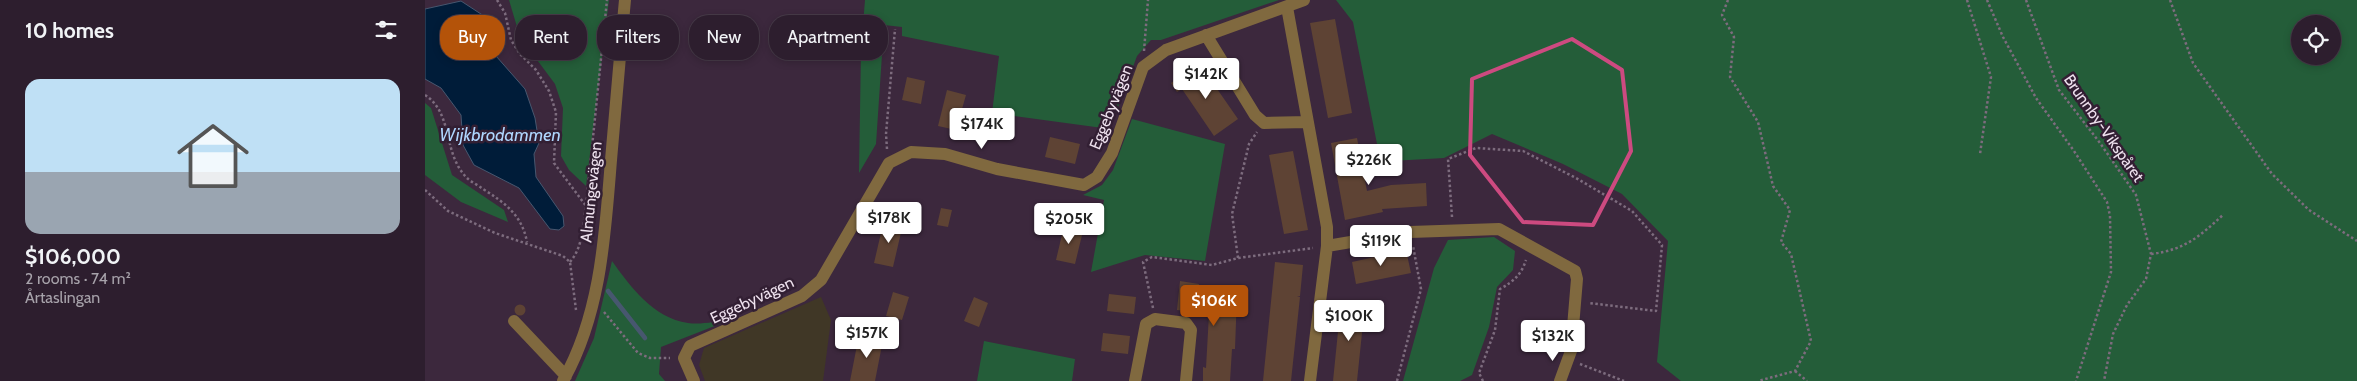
<!DOCTYPE html>
<html lang="en">
<head>
<meta charset="utf-8">
<style>
	body { margin:0; font-family:Cabin,sans-serif; background:#352736; color:#f1f3f6; height:100vh; display:flex; flex-direction:column; font-size:19px; white-space:nowrap }
	* { box-sizing:border-box; margin:0 }
	p { font-size:16px; color:#a7a2aa }
	.icon { flex:none; width:28px; height:28px; fill:none; stroke:currentColor; stroke-width:2; stroke-linecap:round; stroke-linejoin:round }
	.map { position:relative; flex:1; overflow:hidden }
	.side { display:flex; flex-direction:column; background:#2d1e2e; width:425px }
	.side>* { flex:none }
	.top-card { position:absolute; left:15px; top:15px; width:475px; height:45px; display:flex; gap:10px }
	.fabs { position:absolute; left:1866px; top:15px; display:grid; gap:10px }
	.fabs a { display:grid; place-items:center; width:50px; height:50px; border-radius:50%; background:#2d1e2e; box-shadow:0 2px 8px #0003,0 0 0 1px #483c4a; font-size:25px }
	.price { position:absolute; translate:-50% -42px; padding:0 11px; border-radius:5px; background:#fff; color:#222; font-size:16px; line-height:32px; filter:drop-shadow(0 1px 2px #0008) }
	.price::after { content:''; position:absolute; left:50%; top:30px; width:15px; height:11px; margin-left:-8px; background:inherit; clip-path:polygon(0 0,100% 0,50% 100%) }
	.price.active { background:#b45309; color:#fff }
	ul { padding:0; list-style:none }
	li { display:grid; align-content:center; gap:10px; height:265px; padding:0 25px }
	li+li { border-top:1px solid #483c4a }
	li span { display:grid; place-items:center; height:155px; border-radius:15px; color:#555 }
	li>.icon { margin-inline-start:auto }
	span .icon { width:90px; height:90px; fill:#fffc; stroke-width:1 }
	li b { font-size:21px }
	h2 { display:flex; justify-content:space-between; align-items:center; height:60px; padding:0 25px; font-size:21px }
	.chip { padding:0 18px; border-radius:20px; background:#2d1e2e; box-shadow:0 2px 8px #0003,0 0 0 1px #483c4a; font-size:18px; line-height:45px }
	.chip.active { background:#b45309; color:#fff }
	main { display:flex; flex:1; min-height:0 }
	.map>svg:first-child { display:block }
	.industrial { fill:#403726 }
	.green { fill:#245d39; fill-rule:evenodd }
	.water { fill:#001c39; stroke:#47576f }
	.lines { fill:none; stroke-linecap:round; stroke-linejoin:round }
	.stream { stroke:#47576f; stroke-width:4.5 }
	.building { fill:#5e4334 }
	.path { stroke:#7d6c7e; stroke-width:2.5; stroke-dasharray:2.5 2.5; stroke-linecap:butt }
	.minor { stroke:#80693f; stroke-width:12 }
	.marked { fill:none; stroke:#cd4a80; stroke-width:4; stroke-linejoin:round }
	.labels { text-anchor:middle; dominant-baseline:central; stroke-width:5; stroke-linejoin:round; paint-order:stroke }
	.street-label { font-size:16px; fill:#eee1ee; stroke:#321f33 }
	.water-label { font-size:18px; font-style:italic; fill:#afd6fe; stroke:#321f33 }
</style>
</head>
<body>
<main>
<section class="side">
<h2>10 homes<svg class="icon" aria-label="filters" viewBox="0 0 24 24"><path d="M4 7h16M4 17h16"/><circle cx="9" cy="7" r="2"/><circle cx="15" cy="17" r="2"/></svg></h2>
<ul>
<li><span style="background:linear-gradient(#bfe0f5 60%,#9aa5b1 0)"><svg class="icon" aria-label="home" viewBox="0 0 24 24"><path d="M3 11l9-7 9 7M6 9v11h12V9"/></svg></span><div><b>$106,000</b><p>2 rooms · 74 m²</p><p>Årtaslingan</p></div></li>
</ul>
</section>
<div class="map">
<svg width="1932" height="381" viewBox="0 0 1932 381">
	<rect width="100%" height="100%" fill="#3c283d"/>
	<path class="industrial" d="M396 297 406 320 398 381H280L274 365 279 348Z"/>
	<path class="green" d="M84 0H184L161 186 144 170 136 156 138 108 130 84 95 37Z
		M440 0H854L736 40H726L712 56 685 129 567 113 574 56 477 36V27L459 25 451 144 434 173 436 49Z
		M911 0H1932V381H1256L1232 362 1243 241 1197 194 1138 164 1067 134 1019 158 966 161 953 149 928 22ZM1875 24H1908V56H1875Z
		M0 103 6 108 27 175 79 210 83 222 36 202 0 175Z
		M707 119 800 144 780 261 720 255 666 272 679 200 658 195 677 185 688 170Z
		M1069 237 1090 251 1088 270 1072 287 1064 327 1047 375 1035 381H978L1009 268 1023 240Z
		M187 261C205 286 228 318 263 323 276 325 292 321 305 320L236 347 234 374 240 381H150L169 338Z
		M559 341 650 359 647 381H552Z"/>
	<path class="water" d="M36 1 59 16 71 56 100 89 110 118 114 143 109 154 111 177 138 216 139 226 134 230 125 229 94 188 49 165 38 145 36 115 16 88 0 79V9Z"/>
	<g class="lines">
		<path class="stream" d="M183 291 220 338"/>
	</g>
	<path class="building" d="M910 19 927 113 903 118 885 23Z
		M768 67 775 77 781 73 813 119 789 136 757 89 752 92 746 83Z
		M482 77 500 81 496 104 477 100Z
		M522 90 541 95 531 130 513 126Z
		M625 137 655 144 650 164 620 157Z
		M932 138 942 191 966 185 1001 183 1002 206 957 209 958 212 920 220 906 143Z
		M868 151 883 230 859 234 844 155Z
		M516 208 527 210 523 227 512 225Z
		M459 220 478 224 468 267 449 263Z
		M639 226 658 231 650 264 631 260Z
		M981 250 986 273 931 284 927 262Z
		M850 262 878 265 875 296 872 297H875L866 381H838Z
		M755 281 774 284 773 293 812 295 810 349H807L805 381H778V367L781 368 784 314 752 310Z
		M468 292 484 297 477 320 461 316Z
		M684 294 711 297 709 314 682 311Z
		M549 297 563 303 554 327 539 321Z
		M916 302 940 304 932 381H908Z
		M89.5 310a5.5 5.5 0 1 1 11 0a5.5 5.5 0 1 1-11 0Z
		M678 333 705 336 703 354 676 351Z
		M434 335 458 340 450 381H425Z"/>
	<g class="lines">
		<path class="path" d="M72 0 80 13 86 40 95 54 111 70 124 91 131 112 129 163 161 206
			M1303 0 1297 15 1309 37 1305 77 1333 122 1348 186 1365 210 1356 242 1366 254 1386 341 1370 371 1333 381
			M1542 0 1566 77 1555 154
			M1562 0 1578 37 1611 98 1649 151 1682 202 1685 216 1686 272 1651 381
			M1601 0 1634 90 1675 143 1711 195 1726 254 1721 279 1702 305 1688 334 1679 381
			M1745 0 1768 63 1847 174 1884 210 1932 241
			M719 51 723 0
			M0 95C29 114 17 153 42 178 46 182 53 185 58 189 80 203 97 215 102 242
			M462 149 461 134 470 29
			M0 190 23 211 70 233 138 256 145 262 151 310
			M1027 217 1023 159 1051 148 1098 151 1151 178 1207 211 1237 245 1231 311 1164 303
			M1726 254C1760 250 1775 236 1799 214
			M813 258 807 214 824 144 832 132
			M145 262C158 247 158 225 161 206L182 0
			M728 308 718 262 727 257 787 265 813 258 888 248
			M179 312 213 353 225 358H245
			M1155 364 1199 381
			M1370 371 1382 381
			M972 381 996 289 988 246
			M1058 381 1054 373 1070 330 1075 289C1089 281 1096 275 1101 260"/>
		<path class="minor" d="M862 7 902 227V246L885 381
			M781 35 830 115 839 123 883 122
			M902 246 985 232 1074 229 1150 271 1152 279 1146 351 1135 381
			M89 321 141 376
			M138 381C176 314 180 235 186 160 191 106 195 53 200 0
			M269 381 259 358 265 346 377 296 396 280 464 163 486 152 520 154 572 169 659 185 672 177 687 153 718 67 741 50 879 0
			M710 381 721 324 730 319 761 323 766 330 761 381"/>
	</g>
	<path class="marked" d="M1147 39 1197 70 1206 151 1168 225 1098 222 1045 155 1047 79Z"/>
	<g class="labels">
		<g class="street-label">
			<text transform="translate(686 107) rotate(-68)">Eggebyvägen</text>
			<text transform="translate(1679 128) rotate(55)">Brunnby-Vikspåret</text>
			<text transform="translate(166 192) rotate(-84)">Almungevägen</text>
			<text transform="translate(327 300) rotate(-25)">Eggebyvägen</text>
		</g>
		<g class="water-label">
			<text x="75" y="135">Wijkbrodammen</text>
		</g>
	</g>
</svg>
<div class="fabs">
<a><svg class="icon" aria-label="locate" viewBox="0 0 24 24"><circle cx="12" cy="12" r="6"/><path d="M12 2v4M12 18v4M2 12h4M18 12h4"/></svg></a>
</div>
<b class="price" style="left:781px;top:100px">$142K</b>
<b class="price" style="left:557px;top:150px">$174K</b>
<b class="price" style="left:944px;top:186px">$226K</b>
<b class="price" style="left:464px;top:244px">$178K</b>
<b class="price" style="left:644px;top:245px">$205K</b>
<b class="price" style="left:956px;top:267px">$119K</b>
<b class="price active" style="left:789px;top:327px">$106K</b>
<b class="price" style="left:924px;top:342px">$100K</b>
<b class="price" style="left:442px;top:359px">$157K</b>
<b class="price" style="left:1128px;top:362px">$132K</b>
<div class="top-card">
<a class="chip active">Buy</a>
<a class="chip">Rent</a>
<a class="chip">Filters</a>
<a class="chip">New</a>
<a class="chip">Apartment</a>
</div>
</div>
</main>
</body>
</html>
